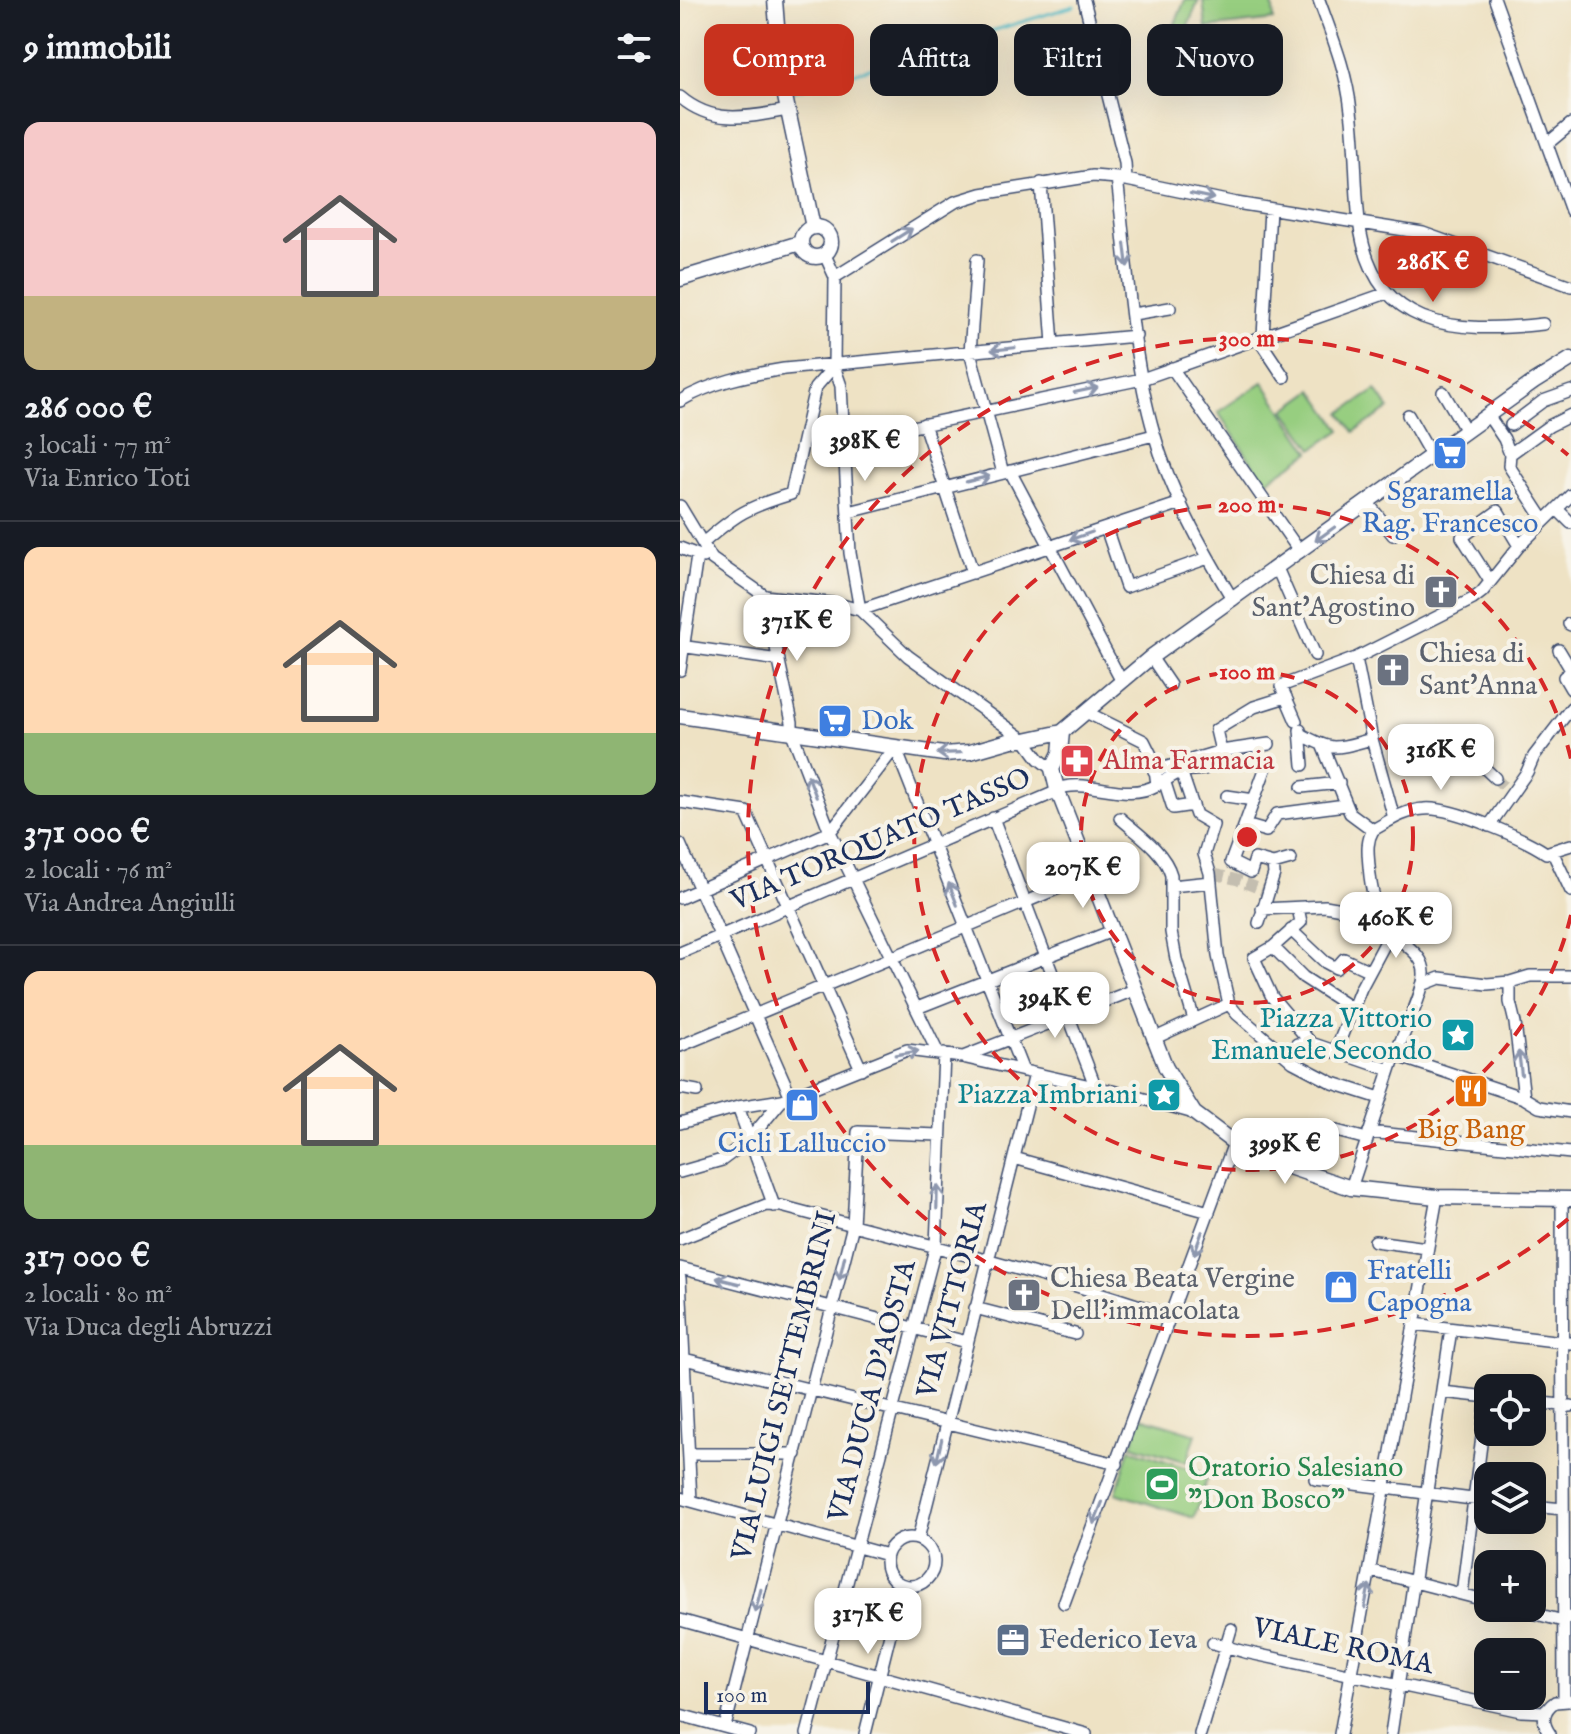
<!DOCTYPE html>
<html lang="it">
<head>
<meta charset="utf-8">
<style>
	body { margin:0; font-family:"IM FELL English",serif; background:#20242c; color:#f1f3f6; height:100vh; display:flex; flex-direction:column; font-size:30px; white-space:nowrap }
	* { box-sizing:border-box; margin:0 }
	p { font-size:26px; color:#9ea1a6 }
	.icon { flex:none; width:44px; height:44px; fill:none; stroke:currentColor; stroke-width:2; stroke-linecap:round; stroke-linejoin:round }
	.map { position:relative; flex:1; overflow:hidden }
	.drawer { display:flex; flex-direction:column; background:#171b24; width:680px }
	.drawer>* { flex:none }
	.banner { position:absolute; left:24px; top:24px; width:746px; height:72px; display:flex; gap:16px }
	.buttons { position:absolute; left:794px; top:1374px; display:grid; gap:16px }
	.buttons a { display:grid; place-items:center; width:72px; height:72px; border-radius:16px; background:#171b24; box-shadow:0 8px 32px #0002; font-size:40px }
	.scale { position:absolute; left:24px; bottom:20px; width:166px; box-sizing:border-box; padding-left:8px; border:4px solid #1b2f5e; border-top:0; font-size:22px; line-height:28px; white-space:nowrap; color:#1b2f5e; -webkit-text-stroke:6px #f7f3e8; paint-order:stroke }
	.price { position:absolute; translate:-50% -68px; padding:0 18px; border-radius:16px; background:#fff; color:#222; font-size:26px; line-height:52px; filter:drop-shadow(0 2px 4px #0008) }
	.price::after { content:''; position:absolute; left:50%; top:48px; width:24px; height:18px; margin-left:-12px; background:inherit; clip-path:polygon(0 0,100% 0,50% 100%) }
	.price.current { background:#c8321e; color:#fff }
	ul { padding:0; list-style:none }
	li { display:grid; align-content:center; gap:16px; height:424px; padding:0 24px }
	li+li { border-top:2px solid #363941 }
	li span { display:grid; place-items:center; height:248px; border-radius:16px; color:#555 }
	li>.icon { margin-inline-start:auto }
	span .icon { width:144px; height:144px; fill:#fffc; stroke-width:1 }
	li b { font-size:34px }
	h2 { display:flex; justify-content:space-between; align-items:center; height:96px; padding:0 24px; font-size:34px }
	.pill { padding:0 28px; border-radius:16px; background:#171b24; box-shadow:0 8px 32px #0002; font-size:28px; line-height:72px }
	.pill.current { background:#c8321e; color:#fff }
	main { display:flex; flex:1; min-height:0 }
	.map>svg:first-child { display:block }
	.green { fill:#97ce80; stroke:#597e6f; stroke-width:2 }
	.lines { fill:none; stroke-linecap:round; stroke-linejoin:round }
	.stream { stroke:#4cb9c5; stroke-width:3 }
	.minor-tunnel { stroke:#c4beb0; stroke-width:11; stroke-dasharray:11 5.5; stroke-linecap:butt }
	.minor-casing { stroke:#3b4a6d; stroke-width:14 }
	.tertiary-casing { stroke:#3b4a6d; stroke-width:17 }
	.minor { stroke:#fff; stroke-width:11 }
	.tertiary { stroke:#fff; stroke-width:14 }
	.oneway { stroke:#8d97ae }
	.ring { fill:none; stroke:#d62828; stroke-width:4; stroke-dasharray:14 10 }
	.labels { text-anchor:middle; dominant-baseline:central; stroke-width:8; stroke-linejoin:round; paint-order:stroke }
	.shop-label { font-size:28px; fill:#366cbe; stroke:#f7f3e8 }
	.worship-label { font-size:28px; fill:#5b616d; stroke:#f7f3e8; text-anchor:start }
	.health-label { font-size:28px; fill:#be3a42; stroke:#f7f3e8; text-anchor:start }
	.street-label { font-size:28px; fill:#1b2f5e; stroke:#f7f3e8 }
	.culture-label { font-size:28px; fill:#0d838f; stroke:#f7f3e8; text-anchor:end }
	.food-label { font-size:28px; fill:#c56008; stroke:#f7f3e8 }
	.leisure-label { font-size:28px; fill:#27864d; stroke:#f7f3e8; text-anchor:start }
	.service-label { font-size:28px; fill:#4e5e75; stroke:#f7f3e8; text-anchor:start }
	.centre { fill:#d62828; stroke:#f7f3e8; stroke-width:4 }
	.ring-label { font-size:24px; text-anchor:middle; font-weight:bold; fill:#d62828; stroke:#f7f3e8; stroke-width:8; stroke-linejoin:round; paint-order:stroke }
</style>
</head>
<body>
<main>
<section class="drawer">
<h2>9 immobili<svg class="icon" aria-label="filters" viewBox="0 0 24 24"><path d="M4 7h16M4 17h16"/><circle cx="9" cy="7" r="2"/><circle cx="15" cy="17" r="2"/></svg></h2>
<ul>
<li><span style="background:linear-gradient(#f6c9c9 70%,#c2b280 0)"><svg class="icon" aria-label="home" viewBox="0 0 24 24"><path d="M3 11l9-7 9 7M6 9v11h12V9"/></svg></span><div><b>286 000 €</b><p>3 locali · 77 m²</p><p>Via Enrico Toti</p></div></li>
<li><span style="background:linear-gradient(#ffd9b3 75%,#8fb573 0)"><svg class="icon" aria-label="home" viewBox="0 0 24 24"><path d="M3 11l9-7 9 7M6 9v11h12V9"/></svg></span><div><b>371 000 €</b><p>2 locali · 76 m²</p><p>Via Andrea Angiulli</p></div></li>
<li><span style="background:linear-gradient(#ffd9b3 70%,#8fb573 0)"><svg class="icon" aria-label="home" viewBox="0 0 24 24"><path d="M3 11l9-7 9 7M6 9v11h12V9"/></svg></span><div><b>317 000 €</b><p>2 locali · 80 m²</p><p>Via Duca degli Abruzzi</p></div></li>
</ul>
</section>
<div class="map">
<svg width="891" height="1734" viewBox="0 0 891 1734">
	<rect width="100%" height="100%" fill="#f7f3e8"/>
	<filter id="ink" filterUnits="userSpaceOnUse"><feTurbulence type="fractalNoise" baseFrequency=".0125" numOctaves="2"/><feDisplacementMap in="SourceGraphic" scale="16" xChannelSelector="R" yChannelSelector="G"/><feConvolveMatrix kernelMatrix="1 2 1 2 8 2 1 2 1" color-interpolation-filters="sRGB"/></filter>
	<filter id="wash" filterUnits="userSpaceOnUse"><feTurbulence type="fractalNoise" baseFrequency=".006" numOctaves="4" result="noise"/><feDisplacementMap in="SourceGraphic" scale="32" xChannelSelector="R" yChannelSelector="G"/><feGaussianBlur stdDeviation="1.8" result="paint"/><feColorMatrix in="noise" values="0 0 0 0 0 0 0 0 0 0 0 0 0 0 0 0 0 1.4 0 .05"/><feComposite in="paint" operator="in"/></filter>
	<g filter="url(#wash)">
		<rect width="100%" height="100%" fill="#eee2c4"/>
		<path class="green" d="M505 0H519L482 86 471 81Z
			M523 0H592L594 20 526 28Z
			M583 382 630 452 585 482 538 412Z
			M633 390 661 430 633 449 605 410Z
			M696 390 709 409 674 432 661 413Z
			M461 1417 516 1434 507 1462 452 1445Z
			M450 1449 528 1475 514 1518 436 1493Z"/>
		<g class="lines">
			<path class="stream" d="M111 92 394 6"/>
		</g>
	</g>
	<g filter="url(#ink)">
		<g class="lines">
			<path class="minor-tunnel" d="M815 778 830 792
				M534 874 558 880 585 891"/>
			<g class="minor-casing">
				<path id="minor" d="M404 0 445 163 446 180
					M639 0C652 36 667 72 671 111 676 148 675 185 679 221 692 330 774 334 863 324
					M815 0 891 211
					M0 97C34 126 69 117 108 110
					M867 144 891 124
					M437 178C447 260 451 354 474 433 490 492 522 548 553 600
					M361 183 373 344
					M145 255 155 277 154 366 161 386 170 553 180 610
					M297 260 290 352 323 473
					M155 277 275 202 301 194 413 176 437 178 556 203 743 233 891 286
					M453 314 490 308
					M583 337 590 209
					M578 338 604 377
					M492 368 620 552
					M763 392 786 431
					M0 401C32 382 67 375 104 369L456 336
					M728 415 752 457
					M808 415 824 439 830 454 829 466 864 520
					M244 424 293 573
					M831 425 863 401 891 391
					M165 441 462 379 707 293
					M830 454 869 426 891 415
					M330 471 441 680
					M688 503 713 535
					M0 506 32 559 85 596 158 604 180 610 228 656 345 740 359 759 372 769
					M877 509 891 523
					M169 512 474 435
					M426 528 446 587 528 558
					M23 543C56 514 68 507 111 494L135 388 154 366
					M0 548 23 557
					M597 568 635 655
					M810 581 782 537 818 511 839 546
					M85 596 112 722V733L150 832 258 1053
					M180 610 501 503
					M889 624 891 625
					M0 646 99 660
					M879 650 891 670
					M471 657 490 685
					M676 658 692 739 714 818
					M0 670 17 556
					M891 672 884 677 891 689
					M406 712 464 741 474 761 477 785 501 771 524 769 520 757
					M616 721 601 686 676 658 793 599 802 592 839 546 891 495
					M620 730 623 765
					M621 734C654 753 656 748 692 739
					M643 747 670 813 693 830
					M216 749 343 1071
					M541 751 536 730 574 707 606 697
					M796 760 815 778
					M586 767 551 862 571 872 575 859 593 864 611 859
					M474 771 541 751 589 744
					M501 771 516 815 533 825 524 854 530 873 538 956 549 1004 557 1014 613 1062 653 1083 700 1098
					M484 780 493 808 513 805
					M622 787 659 783
					M377 789C409 777 444 803 477 785
					M547 796 574 800
					M0 802 66 812 181 1069
					M313 818 416 1088
					M440 818C458 834 484 851 491 875V932L496 959 514 1020
					M565 825 586 831 597 814 665 805
					M809 826 847 772 854 756 891 708
					M693 830C686 842 688 853 689 866 691 890 695 911 710 930 721 944 744 953 744 973 745 991 722 1036 715 1055L844 1098 835 1023 830 1002V982L807 984 760 978 742 985
					M693 830C709 821 725 810 744 809 770 806 844 838 866 853L872 851
					M0 844 111 1097
					M891 845 872 851 891 891
					M491 886 531 882
					M0 898 150 832 214 749
					M618 908 621 922 593 947 574 958 592 997 631 1043
					M582 909 645 906 701 916
					M579 923 594 874 593 864
					M611 930 645 962 656 968 664 959 690 971
					M593 947 623 977 671 1008
					M0 953 378 791
					M830 982 850 976H891
					M237 1008 432 931
					M473 1039 549 1004
					M0 1046 410 875
					M655 1052 681 988 711 932
					M606 1056 617 1044 631 1043 710 1070
					M283 1057 454 990
					M0 1088 17 1091
					M844 1098 859 1107 891 1112
					M58 1107 94 1206
					M0 1123 58 1107 102 1100 227 1050 282 1057 450 1095 514 1113
					M645 1128 687 1139
					M689 1132 891 1153
					M334 1158 529 1212
					M0 1172 42 1160 69 1140 102 1100
					M671 1188 715 1055
					M882 1199 884 1700
					M0 1239 86 1205 101 1206C232 1241 362 1272 490 1316
					M695 1241 747 1248
					M0 1268 287 1342
					M0 1278 11 1501
					M295 1308 395 1334
					M734 1324 891 1343
					M0 1358 437 1464
					M762 1392 808 1397
					M852 1402 891 1406
					M9 1454H116
					M635 1479 808 1501
					M0 1498 207 1555
					M852 1506 883 1509
					M206 1562a24 24 0 1 1 48 0a24 24 0 1 1-48 0Z
					M238 1539 355 1074
					M692 1571 808 1601
					M782 1594 807 1397
					M384 1603 554 1143
					M834 1608 883 1621 891 1616
					M0 1620 406 1734
					M533 1643 565 1652 841 1711 866 1712
					M0 1715 70 1734
					M45 1727 173 1225 178 1132 259 1135
					M127 1734 256 1245 264 1054
					M185 1734 222 1586
					M520 1734 551 1629
					M660 1734 757 1197
					M711 1734 771 1329
					M870 1734C861 1722 863 1710 875 1702L888 1701"/>
			</g>
			<g class="tertiary-casing">
				<path id="tertiary" d="M95 0 101 78 133 227
					M121 242a15 15 0 1 1 30 0a15 15 0 1 1-30 0Z
					M0 279 120 243
					M0 716 264 754 290 752 332 740H345L382 732 471 657 854 382 891 359
					M382 732 380 753 372 769 377 789 486 1068 514 1113 554 1143 603 1165 671 1188 757 1197 891 1199"/>
			</g>
			<use href="#minor" class="minor"/>
			<use href="#tertiary" class="tertiary"/>
		</g>
		<defs><path id="oneway-shaft" d="M-6 0H5M1.5-3L5.5 0L1.5 3" fill="none" stroke-width="1.6" stroke-linecap="round" stroke-linejoin="round" transform="scale(2)"/></defs>
		<g class="oneway">
			<use href="#oneway-shaft" transform="translate(522 196) rotate(12)"/>
			<use href="#oneway-shaft" transform="translate(222 235) rotate(-32)"/>
			<use href="#oneway-shaft" transform="translate(446 255) rotate(83)"/>
			<use href="#oneway-shaft" transform="translate(323 349) rotate(174)"/>
			<use href="#oneway-shaft" transform="translate(406 390) rotate(-12)"/>
			<use href="#oneway-shaft" transform="translate(298 479) rotate(-14)"/>
			<use href="#oneway-shaft" transform="translate(645 534) rotate(144)"/>
			<use href="#oneway-shaft" transform="translate(401 536) rotate(161)"/>
			<use href="#oneway-shaft" transform="translate(269 753) rotate(178)"/>
			<use href="#oneway-shaft" transform="translate(132 786) rotate(-111)"/>
			<use href="#oneway-shaft" transform="translate(273 894) rotate(-111)"/>
			<use href="#oneway-shaft" transform="translate(227 1053) rotate(-9)"/>
			<use href="#oneway-shaft" transform="translate(840 1063) rotate(-97)"/>
			<use href="#oneway-shaft" transform="translate(257 1197) rotate(-89)"/>
			<use href="#oneway-shaft" transform="translate(518 1243) rotate(110)"/>
			<use href="#oneway-shaft" transform="translate(162 1268) rotate(103)"/>
			<use href="#oneway-shaft" transform="translate(48 1281) rotate(-166)"/>
			<use href="#oneway-shaft" transform="translate(259 1451) rotate(103)"/>
			<use href="#oneway-shaft" transform="translate(418 1513) rotate(112)"/>
			<use href="#oneway-shaft" transform="translate(687 1596) rotate(-79)"/>
			<use href="#oneway-shaft" transform="translate(78 1601) rotate(104)"/>
		</g>
	</g>
	<g class="ring">
		<circle cx="567" cy="837" r="166"/>
		<path d="M891 915A333 333 0 1 1 891 759"/>
		<path d="M888 1219A499 499 0 1 1 888 455"/>
	</g>
	<defs>
		<g id="supermarket-square" transform="scale(1.8)"><rect x="-9" y="-9" width="18" height="18" rx="4" fill="#3f7fe0" stroke="#f7f3e8"/><path d="M-6-5.5h2.5l.6 2H6L4.5 2H-2.5L-4.4-4H-6ZM-1.5 3.2a1.3 1.3 0 1 0 .1 0ZM3 3.2a1.3 1.3 0 1 0 .1 0Z" fill="#fff"/></g>
		<g id="church-square" transform="scale(1.8)"><rect x="-9" y="-9" width="18" height="18" rx="4" fill="#6b7280" stroke="#f7f3e8"/><path d="M-1.2-6h2.4v3.5h3.3v2.4h-3.3V6h-2.4V-.1h-3.3v-2.4h3.3Z" fill="#fff"/></g>
		<g id="pharmacy-square" transform="scale(1.8)"><rect x="-9" y="-9" width="18" height="18" rx="4" fill="#e0444e" stroke="#f7f3e8"/><path d="M-2-6h4v4h4v4h-4v4h-4v-4h-4v-4h4Z" fill="#fff"/></g>
		<g id="sight-square" transform="scale(1.8)"><rect x="-9" y="-9" width="18" height="18" rx="4" fill="#0f9aa8" stroke="#f7f3e8"/><path d="M0-6L1.8-2.2L6-1.7L2.9 1.2L3.7 5.4L0 3.3L-3.7 5.4L-2.9 1.2L-6-1.7L-1.8-2.2Z" fill="#fff"/></g>
		<g id="restaurant-square" transform="scale(1.8)"><rect x="-9" y="-9" width="18" height="18" rx="4" fill="#e8710a" stroke="#f7f3e8"/><path d="M-5-6h1v4h1v-4h1v4h1v-4h1v5L-1.5 .5V6h-2V.5L-5-1ZM5-6V6H3V1.5H1.5Q1.5-4 5-6Z" fill="#fff"/></g>
		<g id="shop-square" transform="scale(1.8)"><rect x="-9" y="-9" width="18" height="18" rx="4" fill="#3f7fe0" stroke="#f7f3e8"/><path d="M-5-2.5h2.3a2.7 3.5 0 0 1 5.4 0H5L5.5 6h-11ZM-1.5-2.5h3a1.5 2.3 0 0 0-3 0Z" fill="#fff"/></g>
		<g id="stadium-square" transform="scale(1.8)"><rect x="-9" y="-9" width="18" height="18" rx="4" fill="#2e9e5b" stroke="#f7f3e8"/><path d="M0-5a6.5 5 0 1 0 0 10a6.5 5 0 1 0 0-10ZM-3.5-1.8h7v3.6h-7Z" fill="#fff"/></g>
		<g id="office-square" transform="scale(1.8)"><rect x="-9" y="-9" width="18" height="18" rx="4" fill="#5c6f8a" stroke="#f7f3e8"/><path d="M-6-3h4V-5.5h4V-3h4V5H-6ZM-1-4.5V-3h2v-1.5ZM-6 0V1H6V0Z" fill="#fff"/></g>
	</defs>
	<g fill-rule="evenodd">
		<use href="#supermarket-square" x="770" y="453"/>
		<use href="#church-square" x="761" y="592"/>
		<use href="#church-square" x="713" y="670"/>
		<use href="#supermarket-square" x="155" y="721"/>
		<use href="#pharmacy-square" x="397" y="761"/>
		<use href="#sight-square" x="778" y="1035"/>
		<use href="#restaurant-square" x="791" y="1091"/>
		<use href="#sight-square" x="484" y="1095"/>
		<use href="#shop-square" x="122" y="1105"/>
		<use href="#shop-square" x="661" y="1287"/>
		<use href="#church-square" x="344" y="1295"/>
		<use href="#stadium-square" x="482" y="1484"/>
		<use href="#office-square" x="333" y="1640"/>
	</g>
	<g class="labels">
		<g class="shop-label">
			<text x="770" y="492">Sgaramella<tspan x="770" dy="32">Rag. Francesco</tspan></text>
			<text x="181" y="721" text-anchor="start">Dok</text>
			<text x="122" y="1144">Cicli Lalluccio</text>
			<text x="687" y="1271" text-anchor="start">Fratelli<tspan x="687" dy="32">Capogna</tspan></text>
		</g>
		<g class="worship-label">
			<text x="735" y="576" text-anchor="end">Chiesa di<tspan x="735" dy="32">Sant'Agostino</tspan></text>
			<text x="739" y="654">Chiesa di<tspan x="739" dy="32">Sant'Anna</tspan></text>
			<text x="370" y="1279">Chiesa Beata Vergine<tspan x="370" dy="32">Dell'immacolata</tspan></text>
		</g>
		<g class="health-label">
			<text x="423" y="761">Alma Farmacia</text>
		</g>
		<g class="street-label">
			<text transform="translate(201 840) rotate(-23)">VIA TORQUATO TASSO</text>
			<text transform="translate(273 1300) rotate(-75)">VIA VITTORIA</text>
			<text transform="translate(105 1386) rotate(-76)">VIA LUIGI SETTEMBRINI</text>
			<text transform="translate(193 1391) rotate(-75)">VIA DUCA D'AOSTA</text>
			<text transform="translate(663 1647) rotate(12)">VIALE ROMA</text>
		</g>
		<g class="culture-label">
			<text x="752" y="1019">Piazza Vittorio<tspan x="752" dy="32">Emanuele Secondo</tspan></text>
			<text x="458" y="1095">Piazza Imbriani</text>
		</g>
		<g class="food-label">
			<text x="791" y="1130">Big Bang</text>
		</g>
		<g class="leisure-label">
			<text x="508" y="1468">Oratorio Salesiano<tspan x="508" dy="32">"Don Bosco"</tspan></text>
		</g>
		<g class="service-label">
			<text x="359" y="1640">Federico Ieva</text>
		</g>
	</g>
	<circle cx="567" cy="837" r="12" class="centre"/>
	<g class="ring-label">
		<text x="567" y="346">300 m</text>
		<text x="567" y="512">200 m</text>
		<text x="567" y="679">100 m</text>
	</g>
</svg>
<div class="buttons">
<a><svg class="icon" aria-label="locate" viewBox="0 0 24 24"><circle cx="12" cy="12" r="6"/><path d="M12 2v4M12 18v4M2 12h4M18 12h4"/></svg></a>
<a><svg class="icon" aria-label="layers" viewBox="0 0 24 24"><path d="M12 4l9 5-9 5-9-5zM3 14l9 5 9-5"/></svg></a>
<a>+</a>
<a>−</a>
</div>
<div class="scale">100 m</div>
<b class="price current" style="left:753px;top:304px">286K €</b>
<b class="price" style="left:185px;top:483px">398K €</b>
<b class="price" style="left:117px;top:663px">371K €</b>
<b class="price" style="left:761px;top:792px">316K €</b>
<b class="price" style="left:403px;top:910px">207K €</b>
<b class="price" style="left:716px;top:960px">460K €</b>
<b class="price" style="left:375px;top:1040px">394K €</b>
<b class="price" style="left:605px;top:1186px">399K €</b>
<b class="price" style="left:188px;top:1656px">317K €</b>
<div class="banner">
<a class="pill current">Compra</a>
<a class="pill">Affitta</a>
<a class="pill">Filtri</a>
<a class="pill">Nuovo</a>
</div>
</div>
</main>
</body>
</html>
